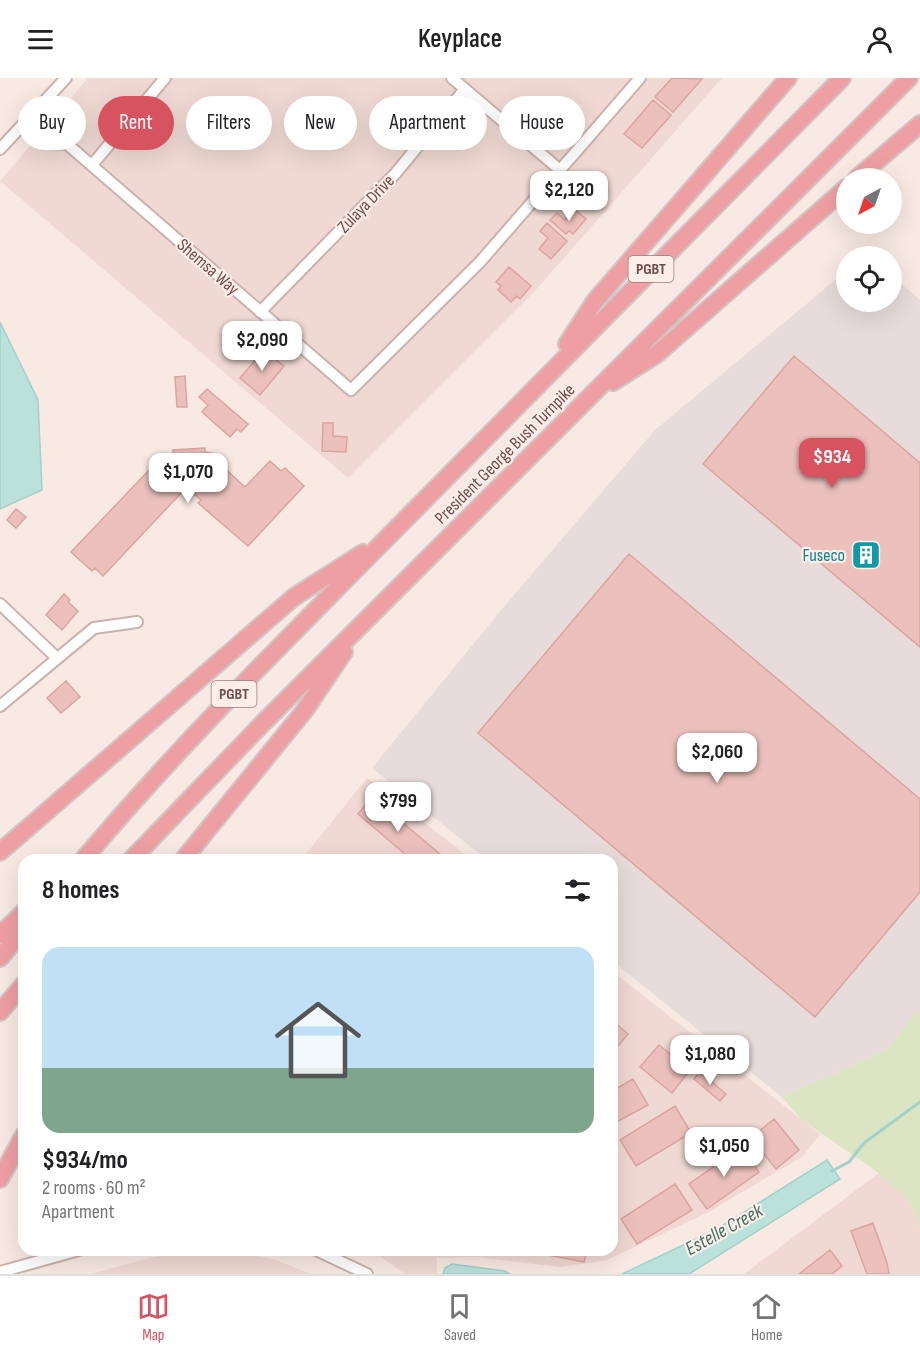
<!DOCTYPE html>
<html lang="en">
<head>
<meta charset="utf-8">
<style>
	body { margin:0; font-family:"Sofia Sans Condensed",sans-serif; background:#f6f6f6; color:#202124; height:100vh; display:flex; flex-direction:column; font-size:22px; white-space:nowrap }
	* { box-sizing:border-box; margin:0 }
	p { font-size:20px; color:#757577 }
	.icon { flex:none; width:33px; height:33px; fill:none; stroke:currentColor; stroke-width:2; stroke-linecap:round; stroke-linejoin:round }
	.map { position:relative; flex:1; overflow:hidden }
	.panel { position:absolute; left:18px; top:776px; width:600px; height:402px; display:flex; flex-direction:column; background:#fff; border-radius:18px; box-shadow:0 6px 24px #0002 }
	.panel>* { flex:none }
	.hud { position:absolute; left:18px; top:18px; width:600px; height:54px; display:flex; gap:12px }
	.needle { width:39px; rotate:220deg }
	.fabs { position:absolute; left:836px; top:90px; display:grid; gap:12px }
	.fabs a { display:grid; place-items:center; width:66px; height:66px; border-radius:50%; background:#fff; box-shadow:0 6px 24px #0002; font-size:30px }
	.price { position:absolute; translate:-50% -51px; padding:0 14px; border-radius:12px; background:#fff; color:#222; font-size:20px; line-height:39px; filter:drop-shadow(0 2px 3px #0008) }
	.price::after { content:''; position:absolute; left:50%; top:36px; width:18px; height:14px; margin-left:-9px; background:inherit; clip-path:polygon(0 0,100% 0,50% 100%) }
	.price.active { background:#d85360; color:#fff }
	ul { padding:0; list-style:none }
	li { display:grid; align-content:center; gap:12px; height:318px; padding:0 24px }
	li span { display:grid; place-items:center; height:186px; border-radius:18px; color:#555 }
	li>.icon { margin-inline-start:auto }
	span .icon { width:108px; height:108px; fill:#fffc; stroke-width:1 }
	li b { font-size:26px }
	h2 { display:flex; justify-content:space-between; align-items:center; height:72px; padding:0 24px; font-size:26px }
	.pill { padding:0 21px; border-radius:27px; background:#fff; box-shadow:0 6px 24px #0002; font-size:21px; line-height:54px }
	.pill.active { background:#d85360; color:#fff }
	header { display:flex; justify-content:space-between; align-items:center; height:78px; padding:0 24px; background:#fff; font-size:27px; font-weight:600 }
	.tab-bar { display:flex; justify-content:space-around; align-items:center; height:84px; border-top:2px solid #e0e0e0; background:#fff; font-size:16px; color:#757577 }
	.tab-bar a { display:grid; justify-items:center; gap:3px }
	.tab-bar .active { color:#d85360 }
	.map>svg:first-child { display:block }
	.residential { fill:#f0d9d2 }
	.industrial { fill:#e7dcda }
	.green { fill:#dce5c3 }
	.water { fill:#bae1da; stroke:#a1d1c9; stroke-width:1.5 }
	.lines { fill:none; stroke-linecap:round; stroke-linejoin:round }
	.stream { stroke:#a1d1c9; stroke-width:3 }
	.building { fill:#ecc1bd; stroke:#dda39f; stroke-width:1.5 }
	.minor-casing { stroke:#ccb1ae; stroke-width:14 }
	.highway-casing { stroke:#d1c6c6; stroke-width:20 }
	.minor { stroke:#fff; stroke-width:10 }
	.highway { stroke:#ee9fa4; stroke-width:16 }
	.labels { text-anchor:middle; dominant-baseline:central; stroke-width:4.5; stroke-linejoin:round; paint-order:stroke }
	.shield { fill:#fdeee8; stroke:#9a7d7b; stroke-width:1.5 }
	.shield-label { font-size:16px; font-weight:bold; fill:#6f4d4c }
	.street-label { font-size:18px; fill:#6f4d4c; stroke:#fdeee8 }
	.culture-label { font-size:18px; fill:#0d838f; stroke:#fdeee8; text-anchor:end }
	.water-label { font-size:20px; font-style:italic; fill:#42736c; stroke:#fdeee8 }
</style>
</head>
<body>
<header><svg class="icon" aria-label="menu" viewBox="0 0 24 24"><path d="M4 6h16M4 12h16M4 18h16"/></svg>Keyplace<svg class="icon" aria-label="person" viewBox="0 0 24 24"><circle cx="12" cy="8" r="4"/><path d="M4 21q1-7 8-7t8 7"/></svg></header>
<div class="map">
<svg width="920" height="1196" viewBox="0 0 920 1196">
	<rect width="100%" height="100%" fill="#f9e9e3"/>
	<path class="residential" d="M88 0H722L534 214 348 400 0 103Z
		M367 700 471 781 301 782Z
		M612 893 820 1056 802 1079 705 1136 607 1182 561 1189 477 1179 437 1180V1196H405L371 1172H612Z
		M879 1095 910 1124 920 1151V1196H744Z
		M230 1174 273 1181 311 1196H91L149 1180 184 1175Z"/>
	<path class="industrial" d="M846 193V224H891V197L920 222V931L885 973 782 1019 612 883V782L486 781 372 690 502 531 655 352Z"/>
	<path class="green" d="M920 931V1151L910 1124 879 1095 802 1042 782 1019 885 973Z"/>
	<path class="water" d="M0 244 38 322 42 412 0 431Z
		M827 1082 840 1101 689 1196H622L717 1151Z
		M452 1186 505 1193 510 1196H443L445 1190Z"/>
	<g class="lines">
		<path class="stream" d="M832 1093 849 1084 864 1065 920 1024"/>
	</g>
	<path class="building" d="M672 0 702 1 673 34 655 19Z
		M653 22 671 37 642 70 624 56Z
		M574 131 586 141 573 156 569 153 566 156 550 142 557 135 565 142Z
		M547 145 567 163 551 181 539 171 548 160 540 153Z
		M509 189 531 208 520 221 517 218 511 224 498 212 501 208 496 204Z
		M264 272 284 288 260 317 240 300Z
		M794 278 920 385V569L703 386Z
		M185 298 187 329H177L175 299Z
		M207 311 248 346 241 354 237 351 230 359 202 334 208 327 199 319Z
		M323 345H333V358L347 359 346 374 322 373Z
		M205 370V374L215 376 216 386 218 384 245 409 270 383 281 393 285 390 304 408 248 468 198 425 201 422 194 416 196 414 194 412 199 406 198 396 177 397V404L174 405 183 413 103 498 95 490 92 493 71 474 154 387 157 386V380L173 376V372Z
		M16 431 26 439 16 450 7 442Z
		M629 476 920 721V814L815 939 478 655Z
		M64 516 70 522 68 524 78 533 62 552 46 537Z
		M66 603 80 619 61 635 47 620Z
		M372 719 447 782H412L358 736Z
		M612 942 628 956 612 975Z
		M659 967 690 992 672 1015 640 989Z
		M700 994 726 1016 720 1023 694 1001Z
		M633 1001 648 1027 613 1046 612 1013Z
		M675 1028 691 1055 636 1088 620 1062Z
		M774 1041 799 1072 776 1091 751 1060Z
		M742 1069 759 1094 707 1131 689 1106Z
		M675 1106 692 1132 637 1166 621 1141Z
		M873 1145 887 1185 889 1196H867L851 1153Z
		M522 1172H587L584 1184Z
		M830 1172 842 1188 832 1196H799Z"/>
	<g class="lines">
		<g class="minor-casing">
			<path id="minor" d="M452 0 560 92
				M37 33 59 53 67 66 351 312 480 184 640 0
				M27 44 52 65 67 66
				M0 71 66 0
				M92 87 165 0
				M260 234 395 96 465 11
				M0 526 57 580
				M0 628 94 550 137 544
				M316 1172 367 1196
				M0 1194 79 1172"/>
		</g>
		<g class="highway-casing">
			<path id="highway" d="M857 100 920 46
				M567 266 595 223 788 0
				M613 304 657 276 846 110
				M0 774 294 519 363 475
				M83 782C177 670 281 567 384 463 536 308 689 154 842 0
				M131 782 264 644 909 0
				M183 782 305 632 344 574
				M0 857 24 834
				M0 880 24 851
				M0 934 24 906
				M0 1101 24 1057"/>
		</g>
		<use href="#minor" class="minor"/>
		<use href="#highway" class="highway"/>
	</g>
	<defs>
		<g id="building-square" transform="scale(1.5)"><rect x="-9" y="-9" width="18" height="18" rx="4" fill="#0f9aa8" stroke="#fdeee8"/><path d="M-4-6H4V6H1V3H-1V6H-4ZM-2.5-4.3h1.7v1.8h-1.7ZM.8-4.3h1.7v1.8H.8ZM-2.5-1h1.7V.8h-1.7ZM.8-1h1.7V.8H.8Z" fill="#fff"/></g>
	</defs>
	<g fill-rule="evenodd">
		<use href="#building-square" x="866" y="477"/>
	</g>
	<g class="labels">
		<g class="shield">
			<rect x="628.5" y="178" width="45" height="26" rx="4.5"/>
			<rect x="211.5" y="603" width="45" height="26" rx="4.5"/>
		</g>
		<g class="shield-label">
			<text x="651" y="191">PGBT</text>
			<text x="234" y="616">PGBT</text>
		</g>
		<g class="street-label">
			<text transform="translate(366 126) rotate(-46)">Zulaya Drive</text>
			<text transform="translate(208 189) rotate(41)">Shemsa Way</text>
			<text transform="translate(505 376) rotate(-45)">President George Bush Turnpike</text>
		</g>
		<g class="culture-label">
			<text x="845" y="477">Fuseco</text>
		</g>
		<g class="water-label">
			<text transform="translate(724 1152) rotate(-29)">Estelle Creek</text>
		</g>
	</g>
</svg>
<div class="fabs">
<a><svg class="needle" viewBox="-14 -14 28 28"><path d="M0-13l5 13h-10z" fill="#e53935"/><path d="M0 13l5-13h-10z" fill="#757577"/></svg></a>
<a><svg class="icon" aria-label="locate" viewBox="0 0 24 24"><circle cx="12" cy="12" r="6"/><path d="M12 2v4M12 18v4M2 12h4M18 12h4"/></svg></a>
</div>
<b class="price" style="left:569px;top:144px">$2,120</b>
<b class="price" style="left:262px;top:294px">$2,090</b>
<b class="price active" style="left:832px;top:411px">$934</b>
<b class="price" style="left:188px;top:426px">$1,070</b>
<b class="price" style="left:717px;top:706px">$2,060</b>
<b class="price" style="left:398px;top:755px">$799</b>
<b class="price" style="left:710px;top:1008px">$1,080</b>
<b class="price" style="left:724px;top:1100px">$1,050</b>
<div class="hud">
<a class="pill">Buy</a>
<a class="pill active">Rent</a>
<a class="pill">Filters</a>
<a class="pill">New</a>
<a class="pill">Apartment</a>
<a class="pill">House</a>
</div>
<section class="panel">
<h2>8 homes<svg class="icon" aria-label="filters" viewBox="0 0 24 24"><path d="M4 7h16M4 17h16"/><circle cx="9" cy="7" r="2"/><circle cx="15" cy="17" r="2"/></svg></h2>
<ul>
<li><span style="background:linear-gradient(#bfe0f5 65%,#7fa58c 0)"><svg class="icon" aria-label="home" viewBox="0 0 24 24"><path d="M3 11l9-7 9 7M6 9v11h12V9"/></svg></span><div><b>$934/mo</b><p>2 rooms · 60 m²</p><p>Apartment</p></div></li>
</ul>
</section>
</div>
<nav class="tab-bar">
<a class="active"><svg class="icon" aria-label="map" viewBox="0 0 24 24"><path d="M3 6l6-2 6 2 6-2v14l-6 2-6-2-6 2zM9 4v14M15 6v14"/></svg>Map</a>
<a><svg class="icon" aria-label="saved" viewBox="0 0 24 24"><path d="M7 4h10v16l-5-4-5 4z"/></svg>Saved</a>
<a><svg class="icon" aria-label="home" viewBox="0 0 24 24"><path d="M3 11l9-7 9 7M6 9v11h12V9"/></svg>Home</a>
</nav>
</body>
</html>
